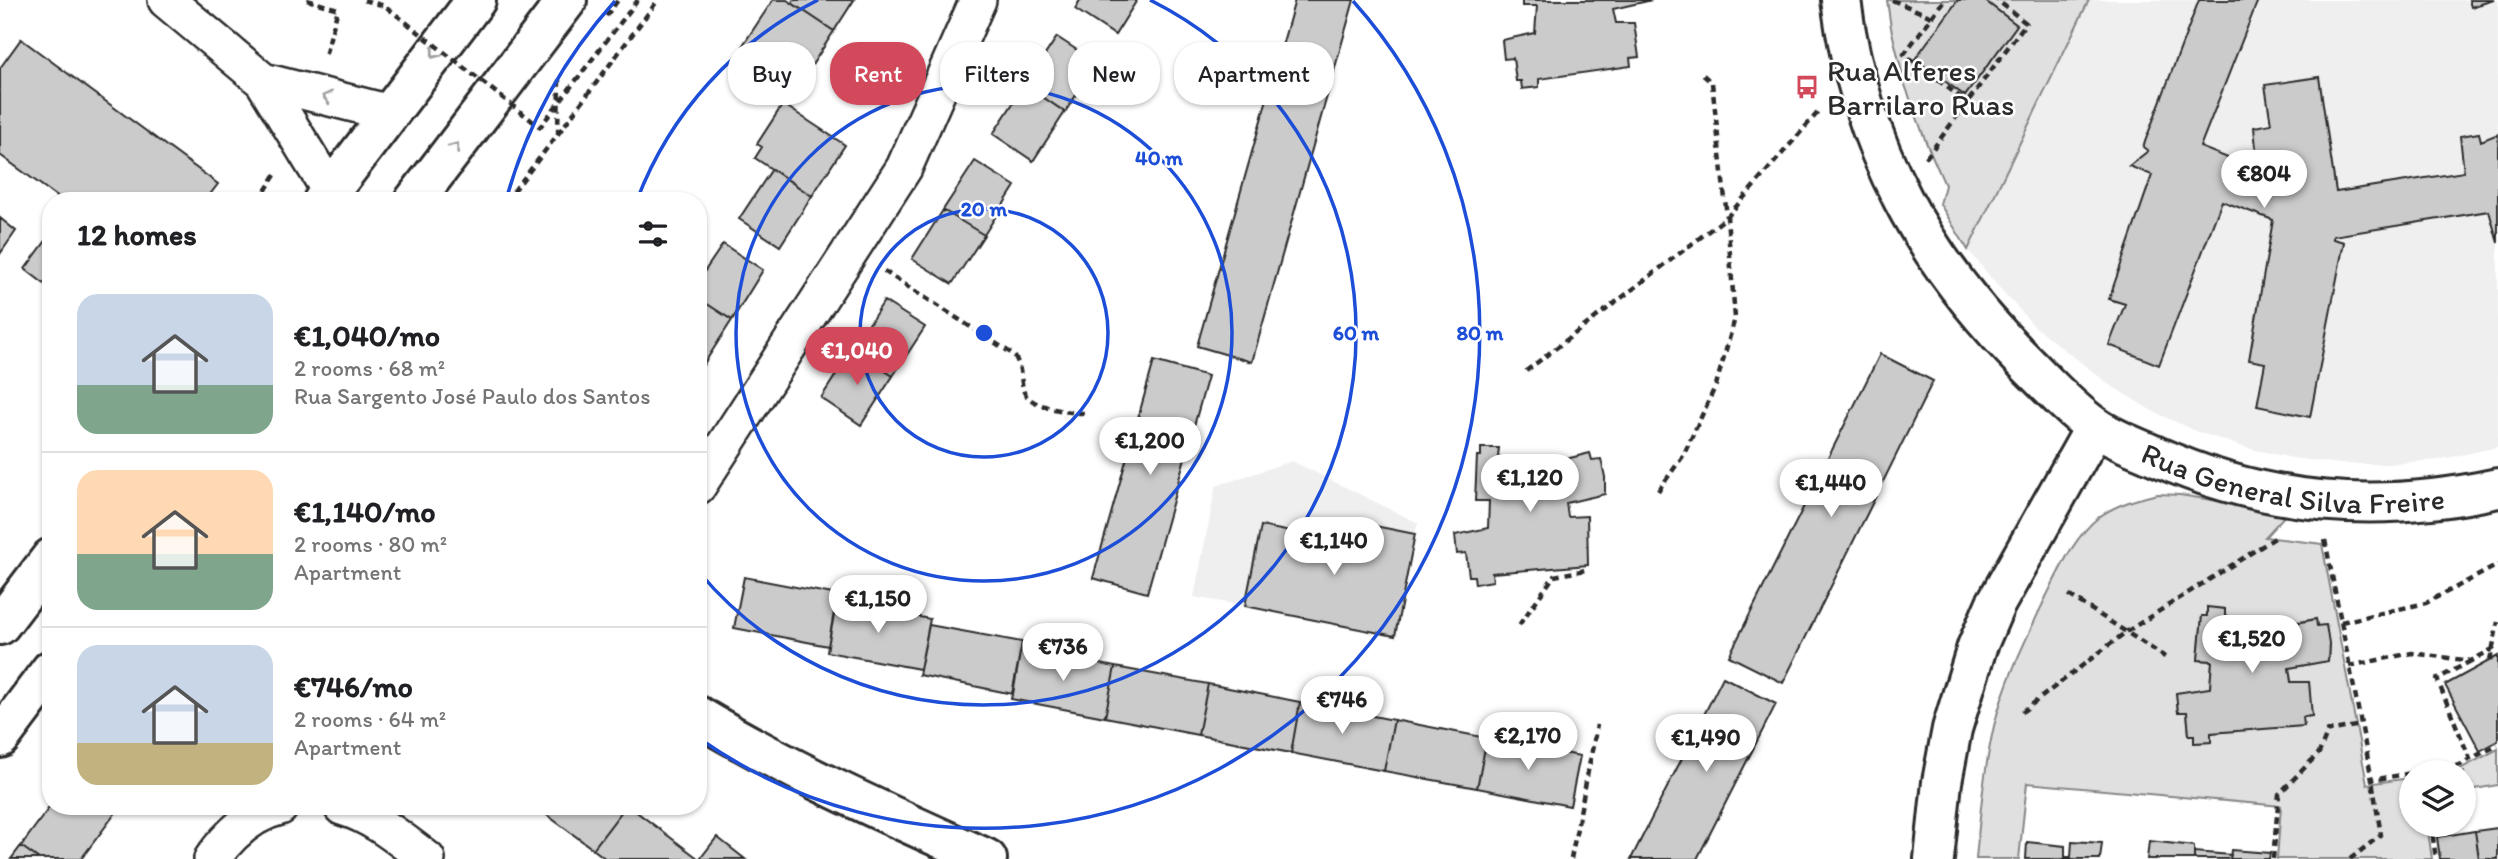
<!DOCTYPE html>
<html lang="en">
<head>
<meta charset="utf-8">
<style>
	body { margin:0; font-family:Itim,sans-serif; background:#f6f6f6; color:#202124; height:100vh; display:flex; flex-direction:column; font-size:26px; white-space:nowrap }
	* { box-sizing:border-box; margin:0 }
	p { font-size:23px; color:#757577 }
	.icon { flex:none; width:38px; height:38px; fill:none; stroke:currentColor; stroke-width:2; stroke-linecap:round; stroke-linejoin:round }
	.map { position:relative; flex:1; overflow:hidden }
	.drawer { position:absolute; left:42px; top:192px; width:665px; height:623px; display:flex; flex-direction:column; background:#fff; border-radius:28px; box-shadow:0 2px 5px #0004 }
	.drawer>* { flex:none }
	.top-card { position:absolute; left:728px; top:42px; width:665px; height:63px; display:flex; gap:14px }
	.controls { position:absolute; left:2399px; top:760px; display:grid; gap:14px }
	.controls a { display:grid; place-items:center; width:77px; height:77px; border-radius:50%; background:#fff; box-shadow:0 2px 5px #0004; font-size:35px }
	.price { position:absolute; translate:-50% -60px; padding:0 16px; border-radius:24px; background:#fff; color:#222; font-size:23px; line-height:46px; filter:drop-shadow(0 2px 4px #0008) }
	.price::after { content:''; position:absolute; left:50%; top:42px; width:21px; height:16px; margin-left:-10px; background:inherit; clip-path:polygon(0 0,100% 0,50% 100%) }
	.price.active { background:#d1495b; color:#fff }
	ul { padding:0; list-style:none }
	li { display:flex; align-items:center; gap:21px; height:175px; padding:0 35px }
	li+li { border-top:2px solid #e0e0e0 }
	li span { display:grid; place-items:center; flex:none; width:196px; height:140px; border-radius:21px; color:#555 }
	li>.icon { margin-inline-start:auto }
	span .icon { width:84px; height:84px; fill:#fffc; stroke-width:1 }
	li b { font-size:30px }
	h2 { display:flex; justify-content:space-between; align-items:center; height:84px; padding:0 35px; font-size:30px }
	.chip { padding:0 24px; border-radius:28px; background:#fff; box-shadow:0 2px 5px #0004; font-size:24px; line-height:63px }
	.chip.active { background:#d1495b; color:#fff }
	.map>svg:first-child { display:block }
	.built { fill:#efefef }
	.green { fill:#e0e0e0; stroke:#868686; stroke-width:2; fill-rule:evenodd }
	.building { fill:#cbcbcb; stroke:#2b2b2b; stroke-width:2 }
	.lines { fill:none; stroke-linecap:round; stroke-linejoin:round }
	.minor-casing { stroke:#2b2b2b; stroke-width:40 }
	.tertiary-casing { stroke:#2b2b2b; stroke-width:44 }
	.trunk-casing { stroke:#2b2b2b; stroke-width:44 }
	.path { stroke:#2b2b2b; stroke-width:4.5; stroke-dasharray:7 5; stroke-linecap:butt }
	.minor { stroke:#fff; stroke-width:35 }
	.tertiary { stroke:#fff; stroke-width:38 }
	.trunk { stroke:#fff; stroke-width:38 }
	.path-bridge { stroke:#2b2b2b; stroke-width:4.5; stroke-dasharray:7 5; stroke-linecap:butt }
	.oneway { stroke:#a0a0a0 }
	.ring { fill:none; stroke:#1d4ed8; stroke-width:3.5 }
	.labels { text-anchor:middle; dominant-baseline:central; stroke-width:5; stroke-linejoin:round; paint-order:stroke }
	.poi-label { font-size:30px; fill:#2b2b2b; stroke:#fff; text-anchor:start }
	.street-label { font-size:30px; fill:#2b2b2b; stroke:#fff }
	.centre { fill:#1d4ed8; stroke:#fff; stroke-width:3.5 }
	.ring-label { font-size:21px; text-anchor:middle; font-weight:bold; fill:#1d4ed8; stroke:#fff; stroke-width:5; stroke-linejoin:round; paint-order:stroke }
</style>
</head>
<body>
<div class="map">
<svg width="2498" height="859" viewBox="0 0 2498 859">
	<rect width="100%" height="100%" fill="#fff"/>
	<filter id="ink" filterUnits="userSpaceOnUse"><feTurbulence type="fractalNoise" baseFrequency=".0143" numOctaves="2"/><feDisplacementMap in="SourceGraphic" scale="14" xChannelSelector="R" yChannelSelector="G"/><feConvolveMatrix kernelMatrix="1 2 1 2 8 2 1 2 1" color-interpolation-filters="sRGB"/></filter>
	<g filter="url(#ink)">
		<path class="built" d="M2089 0H2498V447L2438 460 2389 464H2340L2292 458 2243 447 2196 431 2152 411 2110 385 2034 326 1997 285 1968 250Z
			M1292 461 1418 523 1415 534 1345 520 1338 553 1318 549 1320 538 1261 527 1245 606 1194 597 1216 486Z"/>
		<path class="green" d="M1887 0H1958L1965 96 2017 25 1984 0H2089L1968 250 1940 204 1945 185 1926 142 1905 85 1891 28Z
			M2158 494 2180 495 2288 512 2265 537 2322 544 2367 784 2411 778 2412 824H2427L2432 859H2277L2281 806 2027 783 2019 859H1976C1980 814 1984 770 1994 726 2005 681 2026 639 2046 597 2060 569 2074 537 2099 517 2117 504 2137 499 2158 494ZM2207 607C2238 626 2281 625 2316 619L2317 626 2326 625 2329 644 2328 661 2289 668 2291 682H2309L2311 716 2211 733V742L2195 743 2194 735H2189L2187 712H2178L2176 693 2210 688 2212 661 2198 660 2202 616H2207Z
			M2498 749V785L2464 791V772H2448L2458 770Z"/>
		<path class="building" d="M773 0H787L834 31 801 82 743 45Z
			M794 0H854L834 31 792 3Z
			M1080 0H1137L1115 35 1075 9Z
			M1295 0H1354L1252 362 1197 346Z
			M1522 0H1652L1613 9 1616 23H1634L1639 57 1630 58 1631 66 1539 79V87L1522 89 1521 81H1516L1513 58 1504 59 1502 40 1535 33 1537 6H1522Z
			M1958 0H1984L2017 25 1965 96 1915 59Z
			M2199 0H2258L2200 147 2258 170 2254 127 2271 124 2265 85 2319 77 2336 192 2464 172 2460 136 2479 133 2481 141 2498 134V243L2489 211 2333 236V239L2344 242 2310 417 2257 406 2265 363 2249 360 2273 220 2222 201 2159 365 2109 345 2125 304 2109 299 2152 175 2129 166 2148 151 2143 147Z
			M2469 0H2494L2471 7Z
			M1057 37 1097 63 1065 112 1025 85Z
			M21 39 218 184 205 201H63L0 155V68Z
			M1025 85 1065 112 1033 161 993 134Z
			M783 104 845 145 812 196 755 158 762 147 757 144Z
			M975 161 1015 186 984 235 943 210Z
			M772 169 812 196 780 246 739 219Z
			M943 210 984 235 952 284 912 259Z
			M0 218 16 231 0 254Z
			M51 234V289L25 269Z
			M723 244 763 270 732 320 698 298V281Z
			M698 298 732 320 700 370 698 369Z
			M884 301 925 327 893 376 852 350Z
			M852 350 893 376 861 425 821 398Z
			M1880 354 1933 381 1783 683 1729 656Z
			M1154 361 1208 376 1147 593 1093 578Z
			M1481 448H1499L1498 457 1566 459 1590 453 1592 460 1601 459 1605 477V494L1566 503 1568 517 1587 516 1588 565 1492 573 1493 581 1475 584 1474 576H1469L1466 553 1457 554 1455 535 1488 528 1489 501H1475L1477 456H1481Z
			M1345 520 1415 534 1395 636 1245 606 1261 526 1320 538 1318 549 1338 553Z
			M744 577 838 595 828 646 734 628Z
			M836 601 930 619 920 669 827 652Z
			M2207 607 2225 609V618L2291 624 2316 619 2317 626 2326 625 2329 644 2328 661 2289 668 2291 682H2309L2312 716 2303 717 2304 726 2211 733V742L2194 743V735H2189L2187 712H2178L2176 693 2210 688 2212 661 2198 660 2202 616H2207Z
			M929 625 1022 642 1013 694 919 675Z
			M1021 648 1115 667 1105 717 1011 699Z
			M2498 656V741L2480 751 2445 685Z
			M1115 667 1208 684 1198 735 1105 717Z
			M1723 677 1776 704 1697 859H1631Z
			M1208 684 1300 702 1291 753 1198 735Z
			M1300 702 1394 720 1384 771 1291 753Z
			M1394 720 1487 738 1477 788 1384 771Z
			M1487 738 1580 756 1570 806 1477 788Z
			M51 805V807H120L81 859H39L21 846Z
			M536 807H625L593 849Z
			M625 807H630L699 859H606L593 849Z
			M2498 828V859H2479L2475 831Z
			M2475 831 2479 859H2440L2437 837Z
			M717 837 745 859H700Z
			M2072 841 2102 843 2100 859H2065V857H2071Z
			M2149 841 2194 846V859H2147Z
			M2027 842 2065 846V859H2026Z
			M21 846 39 859H11Z
			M2231 850 2270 853 2269 859H2230Z
			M2194 852 2231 855 2230 859H2194Z"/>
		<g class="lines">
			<g class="minor-casing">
				<path id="minor" d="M166 0 263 81 330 191
					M263 81 390 113
					M698 486 904 168 978 0
					M342 807C375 817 400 839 427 859
					M212 859C229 835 251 814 280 807"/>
			</g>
			<g class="tertiary-casing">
				<g id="tertiary">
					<path id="s1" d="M1841 0C1860 147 1924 262 2028 365 2049 386 2070 409 2094 426 2112 439 2136 447 2156 456 2268 506 2379 514 2498 488"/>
					<path d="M698 716C790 771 889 815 987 859"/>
					<path d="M1934 859 1942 782 1952 729 1977 647 1995 605 2095 427"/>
				</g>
			</g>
			<g class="trunk-casing">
				<path id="trunk" d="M323 201 476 0
					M414 201 567 0
					M0 625 51 558
					M0 738 51 670"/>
			</g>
			<path class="path" d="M307 0 338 9 325 56
				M1892 0 1932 17 1904 54 1968 103
				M606 16 618 0
				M1932 17 1944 0
				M558 134 658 0
				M1926 158 2026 23 1997 0
				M259 201 275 175
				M506 201 558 134 559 79
				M884 271 1014 355C1022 367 1020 379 1024 392 1030 407 1070 413 1084 413
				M1526 371 1727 217 1820 110
				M1658 491 1683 456 1716 385 1735 318 1727 217 1712 83 1701 73
				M2325 540 2372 780 2412 773
				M2069 595 2165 657
				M2341 622 2426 603 2498 565
				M1519 625 1554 576 1586 570
				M2471 661 2437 679 2470 759 2498 745
				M2490 661 2498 622
				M2349 666 2412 653 2471 661 2498 646
				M2022 712 2126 632 2278 536
				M2420 772 2460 765 2470 759
				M170 807H173
				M2431 824 2436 859
				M1571 859 1597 725
				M2273 859 2279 794 2319 753 2328 731 2361 725
				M2350 859 2381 835 2372 780"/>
			<use href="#minor" class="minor"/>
			<use href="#tertiary" class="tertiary"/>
			<use href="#trunk" class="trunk"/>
			<path class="path-bridge" d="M364 0 385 6 540 127 638 0"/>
		</g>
		<defs><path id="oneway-chevron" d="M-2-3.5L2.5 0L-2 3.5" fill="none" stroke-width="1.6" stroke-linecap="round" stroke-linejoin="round" transform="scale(1.75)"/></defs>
		<g class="oneway">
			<use href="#oneway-chevron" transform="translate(435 54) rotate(127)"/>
			<use href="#oneway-chevron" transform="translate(327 97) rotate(-166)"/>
			<use href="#oneway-chevron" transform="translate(455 147) rotate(-53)"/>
		</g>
	</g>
	<g class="ring">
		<circle cx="984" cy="333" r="124"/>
		<circle cx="984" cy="333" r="248"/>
		<path d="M637 200A372 372 0 0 1 818 0M1150 0A372 372 0 1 1 699 572"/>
		<path d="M506 200A496 496 0 0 1 615 1M1353 1A496 496 0 0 1 700 739"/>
	</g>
	<defs>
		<g id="bus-bare" transform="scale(1.89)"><path d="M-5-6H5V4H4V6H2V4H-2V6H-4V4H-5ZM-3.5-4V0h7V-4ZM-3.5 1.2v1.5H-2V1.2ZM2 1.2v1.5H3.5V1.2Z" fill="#d1495b" stroke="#fff" stroke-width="2.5" paint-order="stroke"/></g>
	</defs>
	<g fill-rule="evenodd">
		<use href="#bus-bare" x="1807" y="87"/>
	</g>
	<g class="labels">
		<g class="poi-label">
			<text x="1827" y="70">Rua Alferes<tspan x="1827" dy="34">Barrilaro Ruas</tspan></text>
		</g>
		<g class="street-label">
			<text stroke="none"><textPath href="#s1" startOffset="718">Rua General Silva Freire</textPath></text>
		</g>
	</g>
	<circle cx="984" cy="333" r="10" class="centre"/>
	<g class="ring-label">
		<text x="1159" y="165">40 m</text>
		<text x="984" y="216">20 m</text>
		<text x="1356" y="340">60 m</text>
		<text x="1480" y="340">80 m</text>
	</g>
</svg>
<div class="controls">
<a><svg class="icon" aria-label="layers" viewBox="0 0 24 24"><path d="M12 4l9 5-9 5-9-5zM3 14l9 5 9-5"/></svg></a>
</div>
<b class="price" style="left:2264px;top:210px">€804</b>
<b class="price active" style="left:857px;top:387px">€1,040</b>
<b class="price" style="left:1150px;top:477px">€1,200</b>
<b class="price" style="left:1530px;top:514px">€1,120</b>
<b class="price" style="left:1831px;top:519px">€1,440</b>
<b class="price" style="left:1334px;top:577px">€1,140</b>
<b class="price" style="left:878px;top:635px">€1,150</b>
<b class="price" style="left:2252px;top:675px">€1,520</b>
<b class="price" style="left:1063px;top:683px">€736</b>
<b class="price" style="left:1342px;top:736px">€746</b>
<b class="price" style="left:1528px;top:772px">€2,170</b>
<b class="price" style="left:1706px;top:774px">€1,490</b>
<div class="top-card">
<a class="chip">Buy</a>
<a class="chip active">Rent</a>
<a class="chip">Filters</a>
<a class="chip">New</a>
<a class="chip">Apartment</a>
</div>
<section class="drawer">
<h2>12 homes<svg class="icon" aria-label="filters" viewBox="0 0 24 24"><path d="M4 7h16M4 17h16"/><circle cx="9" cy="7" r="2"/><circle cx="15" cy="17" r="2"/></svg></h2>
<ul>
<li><span style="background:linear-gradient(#c9d6e8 65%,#7fa58c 0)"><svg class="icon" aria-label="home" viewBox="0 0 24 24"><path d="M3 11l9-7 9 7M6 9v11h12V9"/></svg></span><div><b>€1,040/mo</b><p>2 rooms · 68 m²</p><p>Rua Sargento José Paulo dos Santos</p></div></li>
<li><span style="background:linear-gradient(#ffd9b3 60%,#7fa58c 0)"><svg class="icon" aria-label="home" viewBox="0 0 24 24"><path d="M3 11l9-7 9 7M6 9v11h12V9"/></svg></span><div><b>€1,140/mo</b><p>2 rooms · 80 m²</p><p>Apartment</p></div></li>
<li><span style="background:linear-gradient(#c9d6e8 70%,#c2b280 0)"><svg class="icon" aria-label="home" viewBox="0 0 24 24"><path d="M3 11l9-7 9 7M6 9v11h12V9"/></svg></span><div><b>€746/mo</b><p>2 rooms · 64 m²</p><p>Apartment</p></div></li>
</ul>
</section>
</div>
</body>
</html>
